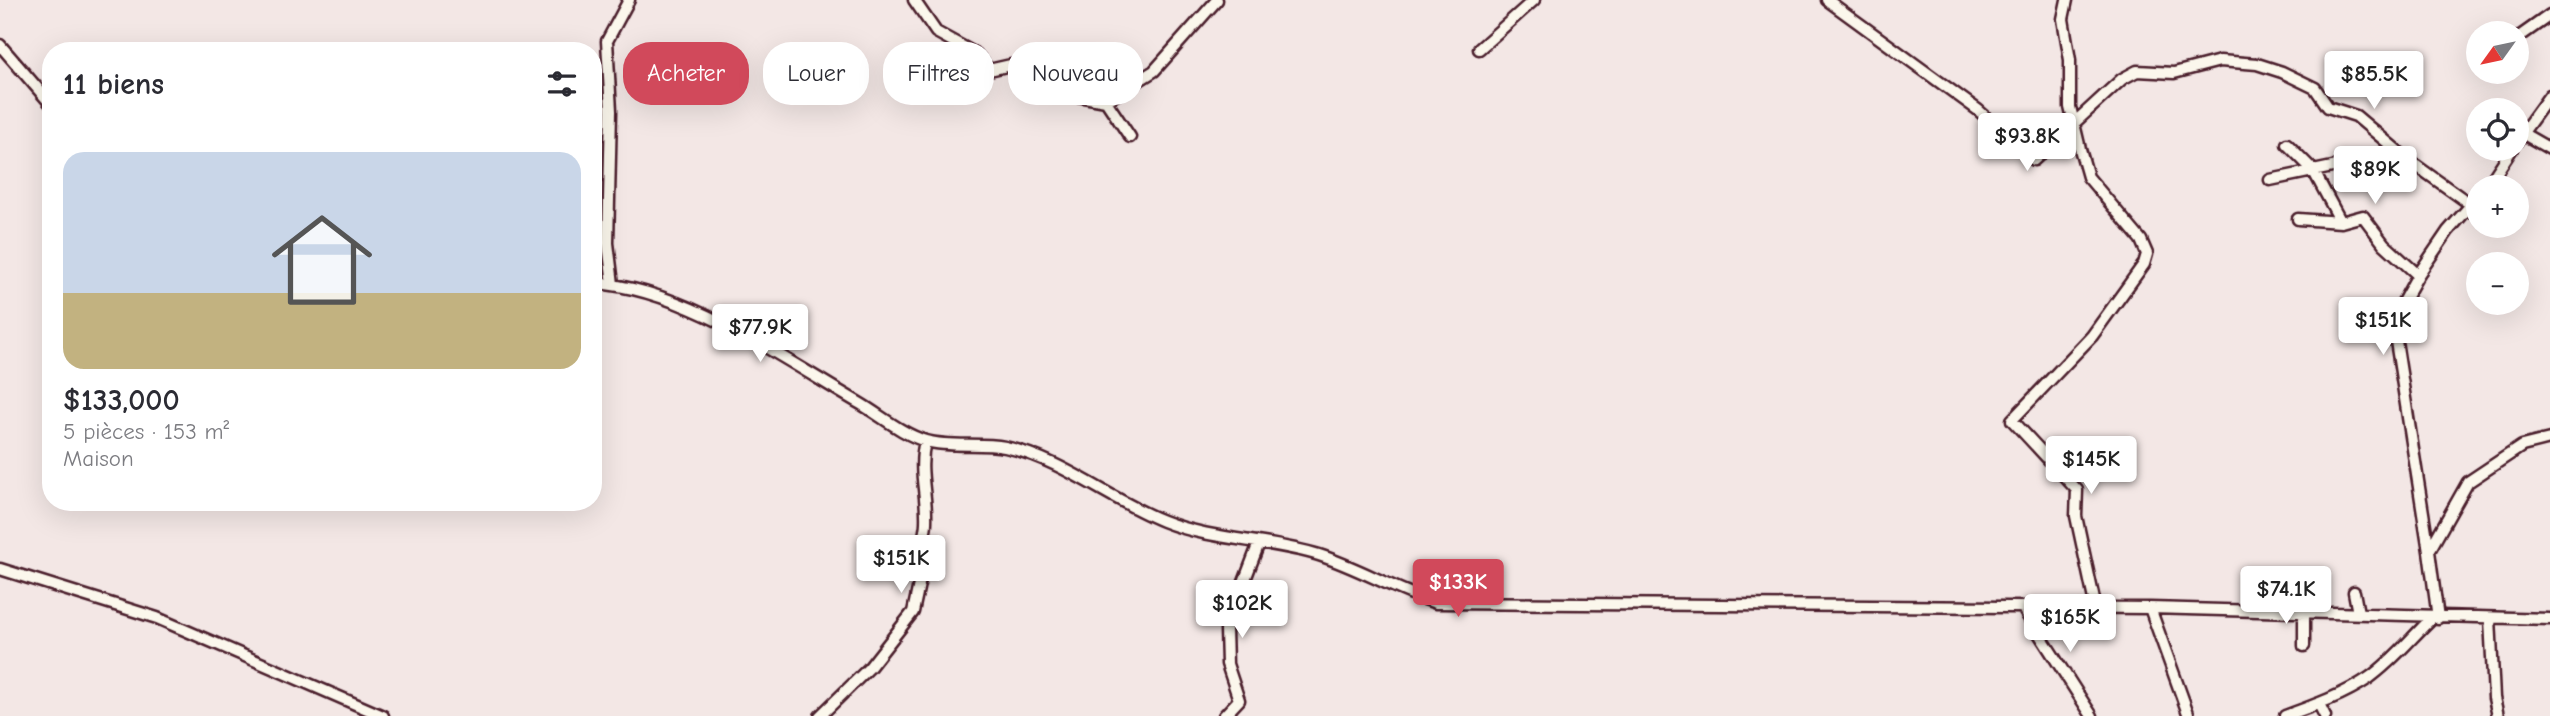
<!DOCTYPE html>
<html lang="fr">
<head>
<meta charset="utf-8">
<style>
	body { margin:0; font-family:"Comic Neue",sans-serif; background:#f2f2f3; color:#2b2b33; height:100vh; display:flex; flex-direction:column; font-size:26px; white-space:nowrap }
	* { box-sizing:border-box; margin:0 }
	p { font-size:23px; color:#7c7c81 }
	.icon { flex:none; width:38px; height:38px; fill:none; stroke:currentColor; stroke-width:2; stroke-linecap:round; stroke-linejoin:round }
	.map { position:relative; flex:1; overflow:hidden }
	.details { position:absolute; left:42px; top:42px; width:560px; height:469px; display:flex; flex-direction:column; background:#fff; border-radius:28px; box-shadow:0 7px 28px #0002 }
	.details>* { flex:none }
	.top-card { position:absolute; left:623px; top:42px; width:665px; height:63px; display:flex; gap:14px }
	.needle { width:46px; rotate:237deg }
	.fabs { position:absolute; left:2466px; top:21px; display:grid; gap:14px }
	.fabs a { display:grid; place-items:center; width:63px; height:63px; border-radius:50%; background:#fff; box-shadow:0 7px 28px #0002; font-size:35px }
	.price { position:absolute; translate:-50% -60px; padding:0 16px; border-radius:7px; background:#fff; color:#222; font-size:23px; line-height:46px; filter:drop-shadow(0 2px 4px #0008) }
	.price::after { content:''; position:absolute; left:50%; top:42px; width:21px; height:16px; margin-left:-10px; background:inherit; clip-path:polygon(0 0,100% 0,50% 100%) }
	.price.on { background:#d1495b; color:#fff }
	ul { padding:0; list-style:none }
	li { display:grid; align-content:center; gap:14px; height:371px; padding:0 21px }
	li span { display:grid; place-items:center; height:217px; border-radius:21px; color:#555 }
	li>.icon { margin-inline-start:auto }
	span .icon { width:126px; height:126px; fill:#fffc; stroke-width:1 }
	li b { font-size:30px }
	h2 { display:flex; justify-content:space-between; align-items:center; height:84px; padding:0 21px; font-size:30px }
	.chip { padding:0 24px; border-radius:28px; background:#fff; box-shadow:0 7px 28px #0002; font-size:24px; line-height:63px }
	.chip.on { background:#d1495b; color:#fff }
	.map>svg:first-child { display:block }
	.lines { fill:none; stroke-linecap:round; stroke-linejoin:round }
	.minor-casing { stroke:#4a1f2b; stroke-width:15 }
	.minor { stroke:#fbf7ec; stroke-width:10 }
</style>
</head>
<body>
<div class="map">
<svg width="2550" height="716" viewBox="0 0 2550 716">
	<rect width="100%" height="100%" fill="#f3e7e5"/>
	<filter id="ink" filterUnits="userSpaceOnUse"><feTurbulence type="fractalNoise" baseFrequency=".0143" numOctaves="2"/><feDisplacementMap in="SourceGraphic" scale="14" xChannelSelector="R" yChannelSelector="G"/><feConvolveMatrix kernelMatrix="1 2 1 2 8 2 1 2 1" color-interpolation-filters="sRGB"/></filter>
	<g filter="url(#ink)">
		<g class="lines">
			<g class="minor-casing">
				<path id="minor" d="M914 0 936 32 976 54 989 70 1011 65 1021 67 1040 76 1056 92 1106 101 1154 71 1217 0
					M1827 0 1978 110 2034 160 2122 79 2137 71 2174 73 2220 61 2257 64 2282 72 2315 88 2328 107 2356 116 2407 159 2470 204
					M2067 0 2063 19 2070 60V107L2080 149 2088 177 2141 240 2147 254 2144 264 2092 336 2012 420 2077 490 2076 516 2096 609
					M2516 39 2550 15
					M0 45 51 104
					M1479 49 1534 0
					M1106 101 1130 137
					M2522 133 2550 149
					M2516 142 2550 95
					M2287 144 2313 170 2341 222
					M2270 180 2380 157 2407 159
					M2487 187 2512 149
					M2298 219 2341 222 2363 216 2384 244 2418 275
					M593 283C685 288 783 359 861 404 881 416 904 435 926 441 951 448 980 442 1005 447 1062 459 1110 500 1163 521 1213 541 1268 539 1319 555 1359 568 1395 590 1436 603L2150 608 2550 619
					M613 284 608 243 611 111 607 41 629 0
					M2429 551 2396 341 2398 311 2418 275 2448 231 2478 197
					M0 569 157 618 383 716
					M2354 592 2358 613
					M2022 607 2092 716
					M2150 608 2189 716
					M2304 612V646
					M2438 618 2429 551 2468 482 2522 446 2550 439
					M2490 618 2494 698 2498 716
					M2319 704 2325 716
					M820 716 869 668 913 612 922 570 913 562C941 518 914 485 925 441
					M1224 716 1239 700 1227 664 1226 629 1259 543
					M2285 716C2313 706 2344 695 2369 678 2393 661 2411 638 2432 618"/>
			</g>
			<use href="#minor" class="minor"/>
		</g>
	</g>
</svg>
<div class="fabs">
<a><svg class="needle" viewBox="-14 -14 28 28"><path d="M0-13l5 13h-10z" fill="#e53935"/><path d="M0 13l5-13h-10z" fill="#7c7c81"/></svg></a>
<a><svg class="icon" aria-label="locate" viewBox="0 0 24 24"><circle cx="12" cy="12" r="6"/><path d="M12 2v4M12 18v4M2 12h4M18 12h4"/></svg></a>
<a>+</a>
<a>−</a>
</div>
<b class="price" style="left:2374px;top:111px">$85.5K</b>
<b class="price" style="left:2027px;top:173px">$93.8K</b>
<b class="price" style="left:2375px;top:206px">$89K</b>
<b class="price" style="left:2383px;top:357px">$151K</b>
<b class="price" style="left:760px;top:364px">$77.9K</b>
<b class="price" style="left:2091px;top:496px">$145K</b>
<b class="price" style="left:901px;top:595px">$151K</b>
<b class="price on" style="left:1458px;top:619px">$133K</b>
<b class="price" style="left:2286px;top:626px">$74.1K</b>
<b class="price" style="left:1242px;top:640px">$102K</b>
<b class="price" style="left:2070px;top:654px">$165K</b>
<div class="top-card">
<a class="chip on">Acheter</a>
<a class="chip">Louer</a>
<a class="chip">Filtres</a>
<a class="chip">Nouveau</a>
</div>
<section class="details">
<h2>11 biens<svg class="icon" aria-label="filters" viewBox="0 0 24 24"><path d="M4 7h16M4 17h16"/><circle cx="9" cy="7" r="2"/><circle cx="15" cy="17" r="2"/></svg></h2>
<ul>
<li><span style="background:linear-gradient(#c9d6e8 65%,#c2b280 0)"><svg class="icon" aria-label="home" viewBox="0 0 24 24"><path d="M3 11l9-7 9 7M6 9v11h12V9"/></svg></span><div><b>$133,000</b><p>5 pièces · 153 m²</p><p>Maison</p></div></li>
</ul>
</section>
</div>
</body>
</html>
